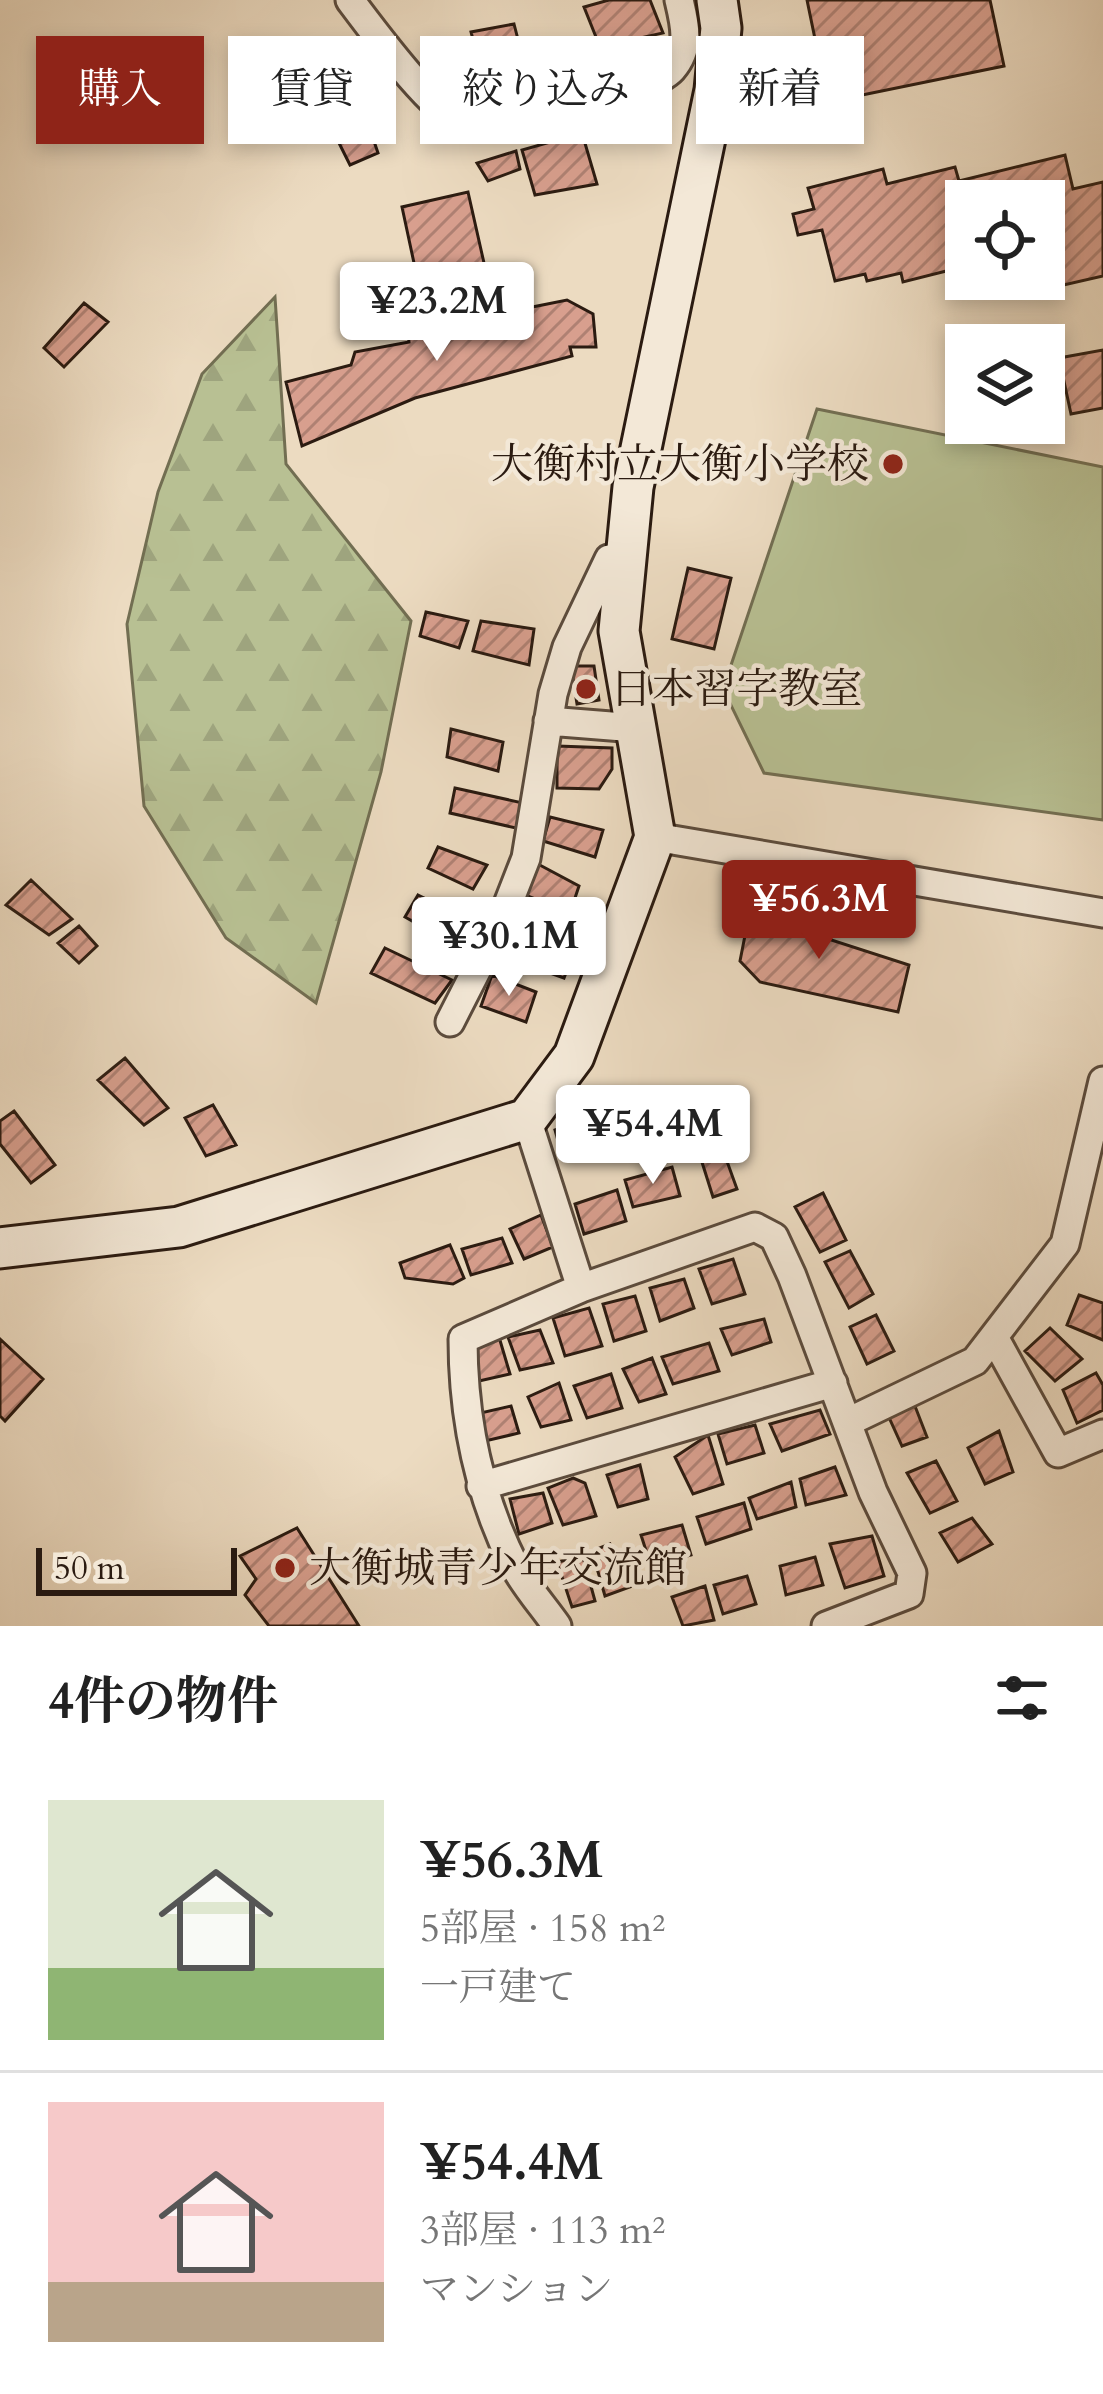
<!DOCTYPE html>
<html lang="ja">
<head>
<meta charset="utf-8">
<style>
	body { margin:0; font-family:Cardo,"Noto Serif JP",serif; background:#f2f2f2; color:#222; height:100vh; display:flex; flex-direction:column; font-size:45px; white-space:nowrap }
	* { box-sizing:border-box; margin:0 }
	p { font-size:39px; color:#767676 }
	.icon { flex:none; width:66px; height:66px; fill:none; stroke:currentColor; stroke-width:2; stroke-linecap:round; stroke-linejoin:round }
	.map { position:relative; height:1626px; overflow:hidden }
	.sheet { display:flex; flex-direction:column; background:#fff; flex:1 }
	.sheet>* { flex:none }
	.hud { position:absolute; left:36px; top:36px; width:1032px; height:108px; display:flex; gap:24px }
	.fabs { position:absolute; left:945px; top:180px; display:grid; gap:24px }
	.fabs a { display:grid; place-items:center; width:120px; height:120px; border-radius:0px; background:#fff; box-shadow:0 6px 18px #0003; font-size:60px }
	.scale { position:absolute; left:36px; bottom:30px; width:201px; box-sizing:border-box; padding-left:12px; border:6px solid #2b1b11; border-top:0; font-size:33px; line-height:42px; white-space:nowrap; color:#2b1b11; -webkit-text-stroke:9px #f3e8d7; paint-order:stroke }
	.price { position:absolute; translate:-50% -102px; padding:0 27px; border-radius:12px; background:#fff; color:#222; font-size:39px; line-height:78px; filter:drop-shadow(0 3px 6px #0008) }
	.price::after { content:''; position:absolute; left:50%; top:72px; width:36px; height:27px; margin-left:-18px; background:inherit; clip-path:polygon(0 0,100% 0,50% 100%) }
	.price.selected { background:#8f2418; color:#fff }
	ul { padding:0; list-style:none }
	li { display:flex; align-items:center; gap:36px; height:300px; padding:0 48px }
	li+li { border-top:3px solid #e0e0e0 }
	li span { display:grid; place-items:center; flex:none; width:336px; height:240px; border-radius:0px; color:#555 }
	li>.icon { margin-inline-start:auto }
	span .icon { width:144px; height:144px; fill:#fffc; stroke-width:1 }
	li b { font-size:51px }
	h2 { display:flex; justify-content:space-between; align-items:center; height:144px; padding:0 48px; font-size:51px }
	.tag { padding:0 42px; border-radius:0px; background:#fff; box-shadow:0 6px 18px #0003; font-size:42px; line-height:108px }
	.tag.selected { background:#8f2418; color:#fff }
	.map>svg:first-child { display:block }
	.grass { fill:#b8c093; stroke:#726e52; stroke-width:3 }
	.forest { fill:url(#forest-firs); stroke:#726e52; stroke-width:3 }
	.building { fill:url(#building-hatch); stroke:#2b1b11; stroke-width:3 }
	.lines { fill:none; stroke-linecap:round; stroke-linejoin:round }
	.street-casing { stroke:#5b4b3d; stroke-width:33 }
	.secondary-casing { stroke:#2b1b11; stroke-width:45 }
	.street { stroke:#f3e8d7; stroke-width:27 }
	.secondary { stroke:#f3e8d7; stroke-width:39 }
	.poi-dot { fill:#8f2418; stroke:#f3e8d7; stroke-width:4.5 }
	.labels { text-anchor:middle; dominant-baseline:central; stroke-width:9; stroke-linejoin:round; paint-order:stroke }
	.poi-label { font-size:42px; fill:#2b1b11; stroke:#f3e8d7; text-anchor:start }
</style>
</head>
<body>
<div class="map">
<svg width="1103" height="1626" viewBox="0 0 1103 1626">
	<defs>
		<pattern id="forest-firs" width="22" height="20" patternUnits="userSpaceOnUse" patternTransform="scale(3)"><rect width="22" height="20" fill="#b8c093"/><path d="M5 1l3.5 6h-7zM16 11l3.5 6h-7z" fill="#9ea47e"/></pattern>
		<pattern id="building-hatch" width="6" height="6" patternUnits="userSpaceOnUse" patternTransform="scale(3)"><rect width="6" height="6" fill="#d89f8e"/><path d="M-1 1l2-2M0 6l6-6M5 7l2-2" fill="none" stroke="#af8173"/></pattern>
	</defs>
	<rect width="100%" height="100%" fill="#ecdbc1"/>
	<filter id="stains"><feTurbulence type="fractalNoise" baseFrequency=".00167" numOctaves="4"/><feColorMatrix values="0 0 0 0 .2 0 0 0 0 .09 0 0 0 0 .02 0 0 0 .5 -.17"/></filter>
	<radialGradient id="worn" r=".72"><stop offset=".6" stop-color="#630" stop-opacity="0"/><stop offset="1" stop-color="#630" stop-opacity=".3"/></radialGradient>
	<path class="grass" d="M817 409 1103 467V820L764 773 723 689Z"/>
	<path class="forest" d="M275 297 286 464 411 621 381 772 316 1003 226 938 144 806 127 624 158 492 202 374Z"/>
	<path class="building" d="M609 0H650L663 33 600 47 584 7Z
		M807 0H990L1004 66 828 102Z
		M514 24 531 90 487 93 471 32Z
		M365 115 378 153 350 165 330 125Z
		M582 133 597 184 535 195 522 150Z
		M516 151 520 169 488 181 477 163Z
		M1065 155 1073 189 1103 182V276L1055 287 1049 259 1044 261V201H966V266L903 282 901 273 867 281 865 274 835 281 822 230 798 235 793 214 814 209 808 188 883 169 887 184 955 167 959 181Z
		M468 192 484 263 417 277 402 207Z
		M567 300 593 314 596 347H570L572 356 415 398 302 446 286 382 351 365 355 352 409 342 408 332Z
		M84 303 108 322 64 367 44 348Z
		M1103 350V408L1071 414 1059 358Z
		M688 568 731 578 714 649 672 639Z
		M426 612 468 621 459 648 420 636Z
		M481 621 534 629 529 665 473 651Z
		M571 666H594L599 700 577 704Z
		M451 729 503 742 498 771 447 757Z
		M557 746 612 748V769L599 789 557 788Z
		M455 788 523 803 516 828 450 813Z
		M550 817 603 830 595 857 543 841Z
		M438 847 487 865 473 889 428 868Z
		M536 863 579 886 570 913 525 895Z
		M31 880 72 919 49 935 6 905Z
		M418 895 463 917 449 942 405 917Z
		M751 905 824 926 822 937 909 965 898 1012 760 982 740 961Z
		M508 925 575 949 564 978 497 954Z
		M79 926 97 946 79 963 58 943Z
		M385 948 452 980 435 1003 371 973Z
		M492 975 536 992 526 1022 481 1006Z
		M125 1058 168 1108 144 1125 98 1080Z
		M213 1105 236 1145 206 1156 185 1118Z
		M14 1111 55 1165 31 1183 0 1144V1121Z
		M588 1118 599 1149 563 1159 555 1130Z
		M724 1153 737 1189 713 1197 701 1159Z
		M672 1167 680 1196 633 1207 625 1180Z
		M617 1190 626 1221 584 1234 575 1204Z
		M823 1193 846 1240 820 1252 795 1207Z
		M541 1215 553 1247 524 1259 510 1229Z
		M502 1238 512 1263 471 1275 462 1249Z
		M450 1245 464 1278 453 1284 405 1278 400 1263Z
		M850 1251 873 1294 849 1308 825 1262Z
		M733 1259 745 1294 712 1304 699 1269Z
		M684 1279 694 1308 660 1321 650 1288Z
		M1079 1295 1103 1303V1340L1067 1325Z
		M635 1296 646 1331 614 1341 603 1304Z
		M589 1308 602 1346 565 1356 553 1318Z
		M876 1315 894 1351 867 1364 850 1327Z
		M764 1319 771 1342 732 1355 721 1329Z
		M1050 1328 1082 1359 1055 1381 1025 1351Z
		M540 1330 553 1363 520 1370 508 1337Z
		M499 1337 510 1374 479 1381 471 1364V1345Z
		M0 1339 43 1379 5 1421 0 1416Z
		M709 1343 719 1371 673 1384 662 1357Z
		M652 1358 666 1394 639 1402 623 1369Z
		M1096 1373 1103 1385V1410L1077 1423 1063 1390Z
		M611 1374 622 1408 587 1418 574 1386Z
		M559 1383 571 1420 541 1427 528 1397Z
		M913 1401 927 1437 902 1446 887 1413Z
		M511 1406 519 1433 485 1441 476 1414Z
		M820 1410 830 1434 782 1451 770 1424Z
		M755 1425 764 1453 727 1464 718 1434Z
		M999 1431 1013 1472 985 1484 968 1448Z
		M708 1435 723 1484 693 1494 675 1457Z
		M936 1461 957 1501 930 1513 907 1473Z
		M640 1465 648 1499 618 1507 607 1475Z
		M835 1467 846 1495 806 1505 800 1479Z
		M573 1478 585 1483 596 1516 563 1525 548 1488Z
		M791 1482 796 1507 757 1519 749 1498Z
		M543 1493 552 1523 519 1534 510 1499Z
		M744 1503 751 1529 706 1544 697 1517Z
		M972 1518 992 1544 958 1562 940 1533Z
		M682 1525 691 1555 651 1566 641 1535Z
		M297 1528 359 1626H269L245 1595 256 1579 240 1556Z
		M872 1536 884 1576 845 1588 830 1544Z
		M610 1544 630 1587 605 1596 592 1551Z
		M583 1557 595 1601 572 1607 557 1562Z
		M815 1557 823 1585 786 1595 780 1566Z
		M747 1576 756 1604 723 1614 714 1585Z
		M705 1586 714 1620 683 1626 672 1597Z"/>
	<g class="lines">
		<g class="street-casing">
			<path id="street" d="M350 0C371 28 425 101 453 117 484 134 648 96 672 69 691 47 685 25 679 0
				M548 721 636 728
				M655 837 1103 913
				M450 1022 501 922 526 858 553 694 567 647 609 559 627 558
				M527 1119 581 1288
				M994 1337 1058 1453 1103 1434
				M848 1422 975 1361 1065 1244 1103 1081
				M481 1486 833 1383
				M557 1626C543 1606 525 1586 514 1565 479 1495 463 1417 463 1339L581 1288 755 1227 774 1237 792 1276 873 1492 912 1573 909 1594 826 1626"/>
		</g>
		<g class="secondary-casing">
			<path id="secondary" d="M0 1248 179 1227 527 1119 574 1056 655 837 619 631 633 487 715 90 721 28 717 0"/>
		</g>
		<use href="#street" class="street"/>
		<use href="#secondary" class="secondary"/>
	</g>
	<g class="poi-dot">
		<circle cx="893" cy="464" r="12"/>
		<circle cx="586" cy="689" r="12"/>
		<circle cx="285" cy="1568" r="12"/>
	</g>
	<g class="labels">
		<g class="poi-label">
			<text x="869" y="464" text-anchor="end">大衡村立大衡小学校</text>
			<text x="610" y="689">日本習字教室</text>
			<text x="309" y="1568">大衡城青少年交流館</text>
		</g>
	</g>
	<rect width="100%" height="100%" filter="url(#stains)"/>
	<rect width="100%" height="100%" fill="url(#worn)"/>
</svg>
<div class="fabs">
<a><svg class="icon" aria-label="locate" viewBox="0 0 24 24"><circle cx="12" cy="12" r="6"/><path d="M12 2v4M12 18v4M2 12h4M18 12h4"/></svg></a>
<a><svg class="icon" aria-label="layers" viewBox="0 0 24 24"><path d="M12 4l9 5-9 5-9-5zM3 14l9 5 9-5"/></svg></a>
</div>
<div class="scale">50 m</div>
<b class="price" style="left:437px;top:364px">¥23.2M</b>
<b class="price selected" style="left:819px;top:962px">¥56.3M</b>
<b class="price" style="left:509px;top:999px">¥30.1M</b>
<b class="price" style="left:653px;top:1187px">¥54.4M</b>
<div class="hud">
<a class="tag selected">購入</a>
<a class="tag">賃貸</a>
<a class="tag">絞り込み</a>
<a class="tag">新着</a>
</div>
</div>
<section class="sheet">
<h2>4件の物件<svg class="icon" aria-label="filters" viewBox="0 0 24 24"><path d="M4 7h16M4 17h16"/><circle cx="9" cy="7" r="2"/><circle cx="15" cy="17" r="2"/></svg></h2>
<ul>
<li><span style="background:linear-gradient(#dfe7d0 70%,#8fb573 0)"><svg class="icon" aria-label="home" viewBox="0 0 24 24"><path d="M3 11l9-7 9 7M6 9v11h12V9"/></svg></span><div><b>¥56.3M</b><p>5部屋 · 158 m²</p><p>一戸建て</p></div></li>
<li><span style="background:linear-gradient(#f6c9c9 75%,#b9a48a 0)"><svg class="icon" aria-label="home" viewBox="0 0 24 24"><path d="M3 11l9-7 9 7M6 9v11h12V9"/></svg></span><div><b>¥54.4M</b><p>3部屋 · 113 m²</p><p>マンション</p></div></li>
</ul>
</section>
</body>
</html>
